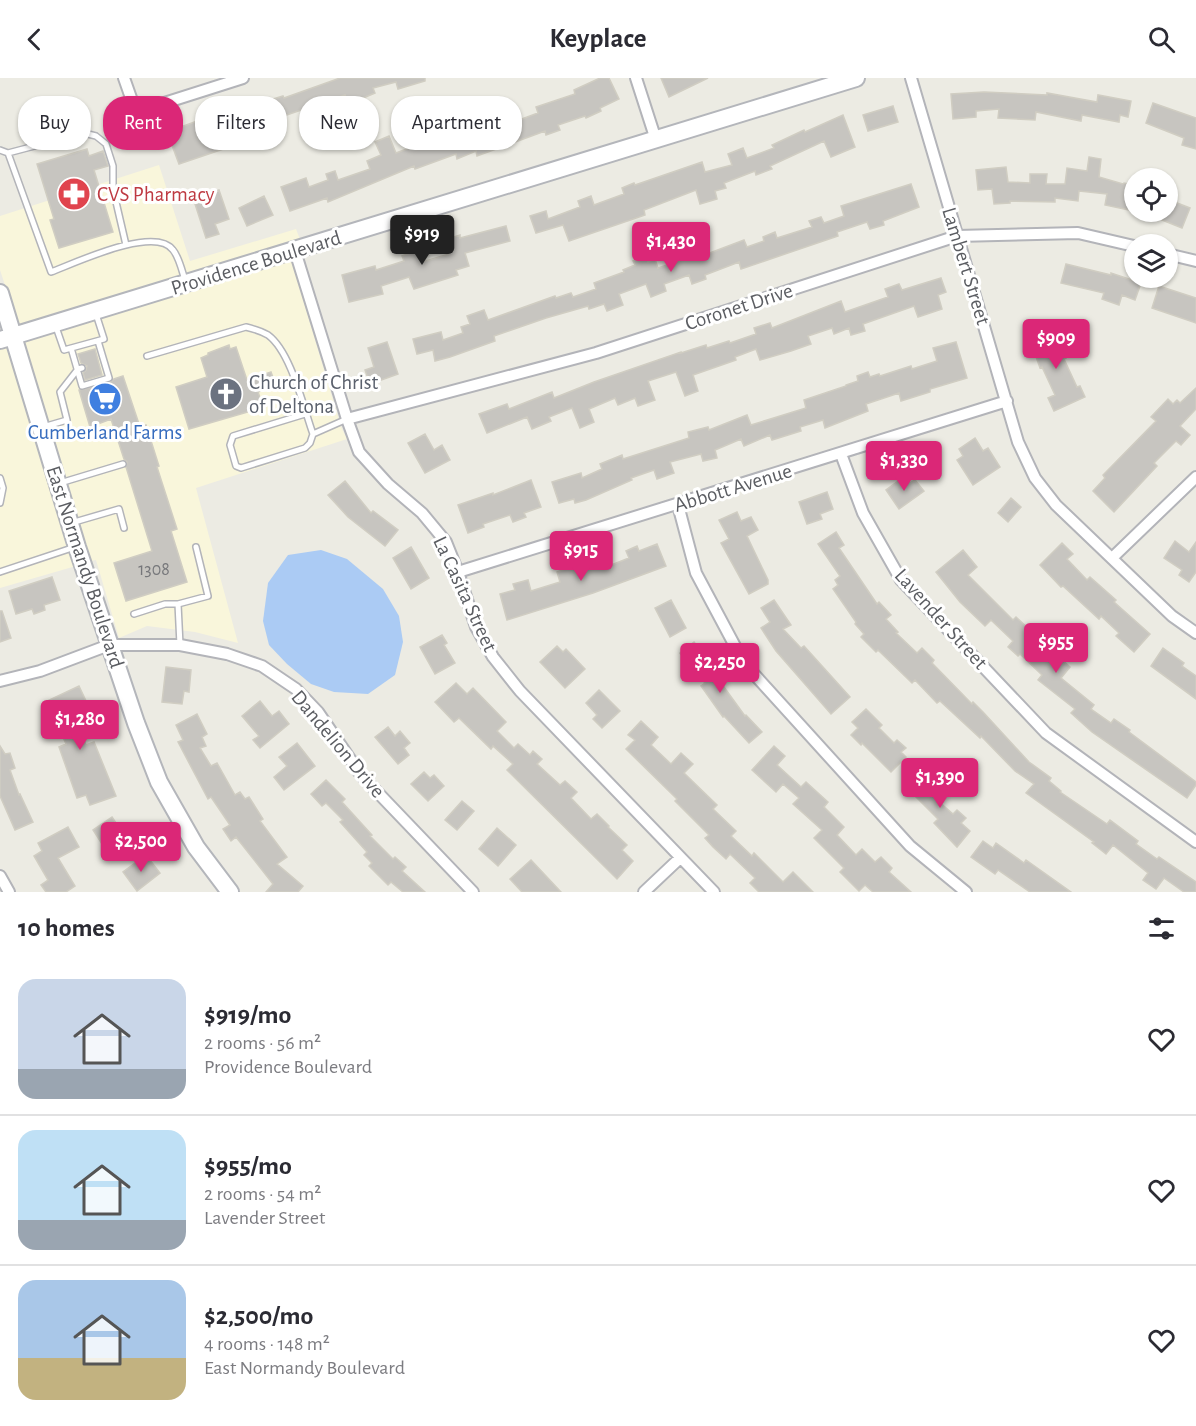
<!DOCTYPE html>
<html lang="en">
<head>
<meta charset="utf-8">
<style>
	body { margin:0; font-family:"Alegreya Sans",sans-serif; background:#f2f2f3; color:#2b2b33; height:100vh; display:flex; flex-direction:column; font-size:22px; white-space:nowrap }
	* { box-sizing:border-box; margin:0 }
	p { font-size:20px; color:#7c7c81 }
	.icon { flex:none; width:33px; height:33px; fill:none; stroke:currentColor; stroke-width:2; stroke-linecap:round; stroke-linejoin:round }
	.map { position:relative; height:814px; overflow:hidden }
	.sheet { display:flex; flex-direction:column; background:#fff; flex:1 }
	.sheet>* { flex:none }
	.hud { position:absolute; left:18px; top:18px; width:600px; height:54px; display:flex; gap:12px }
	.buttons { position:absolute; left:1124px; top:90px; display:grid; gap:12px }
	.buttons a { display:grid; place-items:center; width:54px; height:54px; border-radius:50%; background:#fff; box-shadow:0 2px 4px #0004; font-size:30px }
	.price { position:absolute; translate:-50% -51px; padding:0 14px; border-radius:6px; background:#db2777; color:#fff; font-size:20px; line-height:39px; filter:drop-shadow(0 2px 3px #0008) }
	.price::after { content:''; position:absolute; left:50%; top:36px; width:18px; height:14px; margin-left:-9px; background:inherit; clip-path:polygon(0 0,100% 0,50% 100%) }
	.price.on { background:#222; color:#fff }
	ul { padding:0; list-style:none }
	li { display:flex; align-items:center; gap:18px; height:150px; padding:0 18px }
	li+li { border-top:2px solid #e1e1e2 }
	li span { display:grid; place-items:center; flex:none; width:168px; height:120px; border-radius:18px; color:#555 }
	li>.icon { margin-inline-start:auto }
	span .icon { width:72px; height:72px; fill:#fffc; stroke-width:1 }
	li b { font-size:26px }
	h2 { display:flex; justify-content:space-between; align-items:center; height:72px; padding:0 18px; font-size:26px }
	.tag { padding:0 21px; border-radius:24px; background:#fff; box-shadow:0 2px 4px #0004; font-size:21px; line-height:54px }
	.tag.on { background:#db2777; color:#fff }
	header { display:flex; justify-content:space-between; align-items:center; height:78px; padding:0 18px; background:#fff; font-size:27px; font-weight:700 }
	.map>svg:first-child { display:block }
	.commercial { fill:#f9f6db }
	.water { fill:#abcbf4 }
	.building { fill:#c7c5c0; stroke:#d0cdc2; stroke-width:1.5 }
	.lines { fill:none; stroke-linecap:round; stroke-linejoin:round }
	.lane-casing { stroke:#b3b4b9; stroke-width:8 }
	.street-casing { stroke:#b3b4b9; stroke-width:14 }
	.secondary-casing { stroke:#b4b6bb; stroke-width:20 }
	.lane { stroke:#fff; stroke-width:5 }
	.street { stroke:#fff; stroke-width:10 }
	.secondary { stroke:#fff; stroke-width:16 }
	.labels { text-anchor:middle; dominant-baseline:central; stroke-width:6; stroke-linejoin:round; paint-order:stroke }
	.number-label { font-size:18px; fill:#76777a }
	.health-label { font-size:21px; fill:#be3a42; stroke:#fff; text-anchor:start }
	.street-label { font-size:21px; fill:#5b5d62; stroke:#fff }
	.worship-label { font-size:21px; fill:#5b616d; stroke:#fff; text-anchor:start }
	.shop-label { font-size:21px; fill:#366cbe; stroke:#fff }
</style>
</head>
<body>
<header><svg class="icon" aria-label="back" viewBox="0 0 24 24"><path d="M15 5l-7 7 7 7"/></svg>Keyplace<svg class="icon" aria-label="search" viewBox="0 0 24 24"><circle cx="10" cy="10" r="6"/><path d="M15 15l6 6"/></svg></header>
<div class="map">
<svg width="1196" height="814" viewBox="0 0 1196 814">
	<rect width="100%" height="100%" fill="#ecebe3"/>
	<path class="commercial" d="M159 87 190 183 296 151 301 164 19 249 0 192V138Z
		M291 181 341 349 347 361 196 410 238 565 195 554 147 548 119 560 96 482 89 483 22 262Z
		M9 266 76 488 0 510V269Z"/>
	<path class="water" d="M321 472 347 481 383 511 399 538 403 564 395 597 368 616 334 614 311 606 287 586 269 567 263 543 268 505 288 477Z"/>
	<path class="building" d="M340 0H425V3L398 11 396 4 373 10 375 15 349 26 345 17 243 52 247 63 179 86 167 54 200 42 201 45 223 38 224 42 255 32 254 28 270 22 283 18 284 20Z
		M600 0H609L619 21 600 30 601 33 586 40 585 38 558 47 560 52 546 57 545 53 477 78 476 73 457 81 456 76 415 91 414 88 328 124 327 120 290 133 281 109 306 100 309 109 328 102 326 96 335 93 338 102 370 91 367 83 381 77 375 64 389 58 396 75 425 64 427 70 440 65 442 68 476 55 475 51 517 35 519 42 538 35 536 29 575 16 574 12Z
		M661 0H708L669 19Z
		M984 14 1047 17V15L1097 24 1098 17 1131 23 1128 39 1120 37 1119 44 1082 37 1081 43 1036 34 1035 42 998 40 999 31 976 33V39L953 41 951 16Z
		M1153 25 1196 40V71L1182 67 1184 60 1146 45Z
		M893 28 898 44 868 53 863 37Z
		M843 37 855 69 831 79 824 63 770 88 772 91 756 97 755 93 724 105 726 110 715 113 717 121 700 126 696 112 644 132 645 137 569 163 563 147 536 155 530 138 546 133 548 141 580 129 578 123 591 118 594 127 624 116 622 110 634 105 635 107 702 84 705 94 732 87 728 76 743 70 747 80 774 70 772 67 804 52 805 54Z
		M87 71 89 78 103 73 108 88 94 92 113 154 59 170 50 142 54 141 37 86Z
		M1089 79 1101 81 1099 99 1123 106 1124 105 1134 107V133L1105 127 1107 116 1079 113 1078 123 1055 120V124L1010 123V125L994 126 992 111 978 112 976 92 1006 89 1008 104 1030 105V96H1047L1046 106H1065L1067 90 1087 93Z
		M911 106 919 129 883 143 884 147 870 151 867 144 837 154 838 158 741 191 739 184 705 197 706 201 692 206 689 197 664 206 666 213 651 219 646 206 619 216 623 227 607 233 604 226 589 231 588 228 546 240 494 258 495 263 450 279 435 283 433 272 417 276 413 261 441 254 443 262 463 255 461 249 470 246 467 238 484 232 488 242 555 218 556 220 571 215 573 219 596 211 594 205 624 194 623 192 635 187 633 183 646 178 648 184 655 181 658 190 679 183 676 177 696 170 699 179 744 162 747 169 764 163 763 159 775 154 777 160 812 149 809 143 821 139 824 145 844 138 841 128Z
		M219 112 229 141 215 146 219 156 206 160 195 126 207 122 205 117Z
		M264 118 273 137 247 148 239 130Z
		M1172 123 1190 130 1182 150 1142 134H1167V125L1171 127Z
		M506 148 510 163 465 175 469 188 456 192 458 197 414 211 409 199 381 208 383 216 349 224 342 197 375 188 376 192 404 183 402 178 418 172 422 184 449 176 444 162 460 157V160Z
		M1066 186 1111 197V195L1141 205 1135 222 1122 217 1119 227 1102 221 1104 215 1061 205Z
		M941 200 946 214 938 217 942 231 918 239 914 228 863 246 865 253 851 257 849 250 834 256 832 250 808 258 811 266 791 273 760 282 756 271 735 279 736 282 693 297 698 313 685 318 676 294 648 303 655 322 638 328 635 320 618 327 615 320 589 331 594 344 580 350 572 330 549 339 551 343 532 351 527 339 487 355 479 336 507 326 509 331 552 314 554 320 594 304 681 274V275L706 267 707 270 729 263 730 265 756 256 754 250 770 245 772 250 841 223 845 234 888 219 885 211 899 206 902 212Z
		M1159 208 1196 220V245L1152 230Z
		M1044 251 1049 264 1059 260 1066 280 1064 281 1077 309 1080 308 1085 319 1054 333 1048 320 1055 317 1042 289 1040 290 1028 256Z
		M387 264 398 296 370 306 365 292 374 289 368 270Z
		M956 264 967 300 930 311V314L901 323 899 315 866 326 868 333 825 350 823 342 800 349 801 353 772 362 770 357 744 368 741 361 715 372 717 380 703 383 701 376 670 384 674 395 657 401 654 392 631 400 632 402 586 422 575 425 574 421 559 425 552 404 581 395 582 400 602 391 600 386 622 377 623 381 689 360 688 354 708 349 709 352 747 337 751 347 806 330 804 322 846 308V307L858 303 857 298 868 294 870 299 879 296 880 298 911 288 912 291 937 283 933 270Z
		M229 267 230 271 236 269 247 302 271 294 276 308 258 314 262 325 249 329 251 333 189 351 176 309 207 299 201 280 208 277V275Z
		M95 271 102 297 85 302 83 295 86 292 87 288 81 285 78 276Z
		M123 298 140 349 146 347 159 388 157 389 177 451 171 453 187 504 126 523 114 485 152 473 126 389 127 384 124 381 111 341 90 349 79 312 110 305 114 301Z
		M1196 310V331L1180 348 1190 357 1181 367 1176 363 1154 385 1157 388 1114 434 1093 413 1105 400 1103 397 1156 343 1151 339 1168 321 1173 326 1177 322 1180 325Z
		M425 356 434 372 442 367 450 382 425 395 408 365Z
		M975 360 983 373 988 370 1000 389 973 407 957 382 963 378 959 371Z
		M905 398 910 405 915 402 924 413 899 431 886 412Z
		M531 402 541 429 524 435 526 439 513 444 510 437 483 446 484 449 468 455 458 427 493 415V417Z
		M345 403 371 435 373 433 398 452 385 468 348 439 328 417Z
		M827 414 833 431 820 436 822 441 807 446 799 424Z
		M1011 420 1021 429 1008 444 998 435Z
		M737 434 741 443 751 439 758 452 747 458 768 502V506L749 516 721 465 729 461 719 442Z
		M836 454 844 467 839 470 877 526 879 524 891 537 886 541 898 554 896 555 917 575 922 570 934 582 932 585 972 626 973 624 983 634 1029 684 1051 700 1049 703 1061 713 1060 714 1107 746 1110 742 1138 763 1136 766 1157 781 1159 779 1196 804V814H1184L1164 800 1156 811 1143 802 1148 795 1113 767 1106 776 1092 765 1094 764 1026 715 1034 706 1015 693 981 658 980 660 940 623 937 625 915 602 912 605 878 572 876 574 861 559 864 556 855 546 856 544 833 511 838 507 835 502 840 498 818 466Z
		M1175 463 1189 474 1196 464V494L1189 504 1179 497 1182 492 1164 480Z
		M1062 465 1073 476 1067 481 1087 502 1090 499 1116 522 1114 524 1150 556 1134 574 1116 558 1119 555 1101 538 1099 541 1063 508 1061 509 1040 487Z
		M657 466 666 488 593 515 507 542 500 516 515 512 513 506 528 502 531 513 560 504 557 494 596 480 601 491 629 480 626 473 637 468 639 473Z
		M411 469 429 500 411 511 393 480Z
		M963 472 977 489 968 497 1013 542 1016 539 1070 589 1061 600 1094 627 1091 631 1111 645 1114 641 1130 652 1129 654 1196 704V707L1187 720 1092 654 1071 635 1075 631 1038 602 1042 597 1020 576 1018 578 1008 569 1013 563 991 542 985 548 960 524 936 494Z
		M52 499 60 522 44 527 45 532 34 536 32 531 16 536 9 513Z
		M671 522 686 550 670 559 655 530Z
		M774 522 791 547 783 551 801 570 804 568 850 619 831 636 776 573 761 550 770 544 761 530Z
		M0 533H2L11 560 0 564Z
		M442 557 447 565 444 567 455 585 435 596 420 569Z
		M694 564 710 585 708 587 745 638 746 637 762 654 749 665 724 638 723 639 701 608 705 605 680 575Z
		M557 568 563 574 566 571 585 591 565 610 540 584Z
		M1163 570 1184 585 1182 588 1196 598V621L1151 588Z
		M166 589 191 592 189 614 184 613 182 626 162 624Z
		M456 605 467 616 473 610 506 644 497 653 514 670 518 666 530 677 533 673 542 681 537 686 560 707 565 703 577 714 571 720 591 741 597 736 609 748 608 749 627 767 622 772 633 783 617 801 507 692 513 686 493 668 491 671 459 640 454 644 435 624Z
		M79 608 86 623 74 629 77 637 75 638 86 667 94 664 116 718 90 727 86 717 77 720 59 669 66 666 47 623Z
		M599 612 620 633 602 650 593 641 597 637 586 625Z
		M260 623 272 638 279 633 289 646 260 670 253 662 259 658 242 638Z
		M866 631 882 647 879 650 894 665 897 662 906 670 901 674 906 679 891 694 862 665 861 667 851 657 858 650 852 644Z
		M197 636 207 656 202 659 206 668 200 670 211 688 217 685 235 717 240 714 245 721 249 719 263 741 260 743 287 779 277 786 303 808 298 814H266L273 806 236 759 231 763 223 751 230 747 211 719 208 721 178 664 183 662 176 647Z
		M641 643 658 659 651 667 671 686 681 675 693 686 684 695 717 727 713 731 736 753 731 758 752 778 754 775 783 804 793 794 813 814H759L750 805 755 800 730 776 726 781 713 769 705 760 709 757 675 723 677 721 626 671 635 662 628 657Z
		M388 649 395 658 400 653 410 665 404 670 409 677 398 686 375 659Z
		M297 665 315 688 284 712 274 699 287 688 279 679Z
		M0 668 5 676 10 675 15 690 10 692 19 717 20 716 33 744 15 752 0 718Z
		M774 668 785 678 777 687 801 709 806 704 828 724 824 729 844 749 837 757 856 777 862 771 875 784 881 779 892 790 889 794 911 814H873L865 807 859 813 840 794 844 790 814 760 822 752 793 726 799 720 783 706 776 714 752 692Z
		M424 694 430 700 434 697 444 708 428 723 411 706Z
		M922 696 928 701 932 697 940 705 936 709 942 716 937 722 953 736 957 732 966 740 961 745 970 753 957 769 934 745 938 741 908 711Z
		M326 702 345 721 342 724 372 757 370 758 393 781 395 779 406 789 402 793 425 814H403L391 804 388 807 369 788 372 785 364 777 367 774 340 744 343 742 326 725 322 728 311 716Z
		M462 723 474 733 457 752 445 742Z
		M112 739 118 748 121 746 134 765 111 780 93 752Z
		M68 749 79 769 58 780 75 808 66 814H46L41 807 48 802 34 778 42 773 38 765Z
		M497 750 516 767 498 788 479 771Z
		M983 763 993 770 996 765 1024 785 1026 782 1071 814H1030L998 792 995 796 971 779Z
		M146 777 160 795 137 813 123 794Z
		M531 782 561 814H522L510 801Z"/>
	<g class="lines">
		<g class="lane-casing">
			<path id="lane" d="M0 72 8 75 51 194C75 185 155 147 173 172 179 179 182 193 185 202
				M8 75 84 55 96 58 106 66 113 88V111L126 167
				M56 249 64 272 104 261 96 236
				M71 270 82 308 109 300 98 263
				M147 278 246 249C254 251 261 253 268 257 291 274 303 328 313 356L347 341
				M305 336 233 358 230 367 236 388 241 390 305 370 310 365 313 356
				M43 349 67 342 60 314 78 291 82 290
				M0 400 3 410 0 425
				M60 405 123 386
				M71 445 119 431 124 450
				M0 494 75 469
				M134 536 165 526H178
				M180 567 178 526 208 518 196 469"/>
		</g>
		<g class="street-casing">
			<path id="street" d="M124 0 136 34 243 0
				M636 0 656 62
				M911 0 1018 364 1035 400 1056 427 1172 538 1196 555
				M295 173 347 341 359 374 388 406 422 435 446 464 458 494 476 549 493 579 520 613 714 814
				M1167 176 1196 183
				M347 341 596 275 957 158 1078 155 1134 168
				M841 376 863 435 901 502 1046 655 1196 764
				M678 427 696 495 744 585 910 768 966 814
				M1112 480 1196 399
				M458 494 1007 323
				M0 603 40 593 109 567H180L227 576 262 588 296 611 318 634 361 697 473 814
				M0 798 9 814
				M644 814 680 780"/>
		</g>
		<g class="secondary-casing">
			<path id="secondary" d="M0 215 77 469 136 645 159 704 196 769 230 814
				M0 262 856 0"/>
		</g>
		<use href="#lane" class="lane"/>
		<use href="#street" class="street"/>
		<use href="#secondary" class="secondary"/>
	</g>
	<defs>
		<g id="pharmacy-disc" transform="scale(1.725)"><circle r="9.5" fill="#e0444e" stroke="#fff"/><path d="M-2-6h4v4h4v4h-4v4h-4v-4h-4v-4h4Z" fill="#fff"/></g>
		<g id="church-disc" transform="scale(1.725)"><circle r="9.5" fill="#6b7280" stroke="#fff"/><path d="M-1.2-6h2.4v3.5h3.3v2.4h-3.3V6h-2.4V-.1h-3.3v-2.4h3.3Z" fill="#fff"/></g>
		<g id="supermarket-disc" transform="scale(1.725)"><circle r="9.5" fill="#3f7fe0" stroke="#fff"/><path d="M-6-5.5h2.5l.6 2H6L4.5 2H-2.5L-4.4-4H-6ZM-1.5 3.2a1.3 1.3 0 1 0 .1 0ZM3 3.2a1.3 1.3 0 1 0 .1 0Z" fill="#fff"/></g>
	</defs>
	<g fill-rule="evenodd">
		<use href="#pharmacy-disc" x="74" y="116"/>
		<use href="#church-disc" x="226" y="316"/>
		<use href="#supermarket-disc" x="105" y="321"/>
	</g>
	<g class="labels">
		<g class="number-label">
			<text x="154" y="492">1308</text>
		</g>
		<g class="health-label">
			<text x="97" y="116">CVS Pharmacy</text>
		</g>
		<g class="street-label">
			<text transform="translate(256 185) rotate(-17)">Providence Boulevard</text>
			<text transform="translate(966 188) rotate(73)">Lambert Street</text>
			<text transform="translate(739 229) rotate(-18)">Coronet Drive</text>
			<text transform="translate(733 410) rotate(-17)">Abbott Avenue</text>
			<text transform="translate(85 489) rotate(72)">East Normandy Boulevard</text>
			<text transform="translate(465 516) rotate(65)">La Casita Street</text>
			<text transform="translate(941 541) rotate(48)">Lavender Street</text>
			<text transform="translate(338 666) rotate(50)">Dandelion Drive</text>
		</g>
		<g class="worship-label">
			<text x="249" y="304">Church of Christ<tspan x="249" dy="24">of Deltona</tspan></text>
		</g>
		<g class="shop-label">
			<text x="105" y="354">Cumberland Farms</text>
		</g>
	</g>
</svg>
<div class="buttons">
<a><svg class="icon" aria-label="locate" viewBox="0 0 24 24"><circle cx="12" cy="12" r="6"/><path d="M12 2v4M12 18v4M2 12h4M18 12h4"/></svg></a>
<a><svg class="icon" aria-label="layers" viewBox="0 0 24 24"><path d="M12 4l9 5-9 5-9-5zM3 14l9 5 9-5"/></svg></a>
</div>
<b class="price on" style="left:422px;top:188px">$919</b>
<b class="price" style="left:671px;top:195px">$1,430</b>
<b class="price" style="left:1056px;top:292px">$909</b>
<b class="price" style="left:904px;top:414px">$1,330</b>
<b class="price" style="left:581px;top:504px">$915</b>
<b class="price" style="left:1056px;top:596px">$955</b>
<b class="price" style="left:720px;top:616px">$2,250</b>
<b class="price" style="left:80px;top:673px">$1,280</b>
<b class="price" style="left:940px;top:731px">$1,390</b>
<b class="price" style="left:141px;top:795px">$2,500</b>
<div class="hud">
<a class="tag">Buy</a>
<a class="tag on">Rent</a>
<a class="tag">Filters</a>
<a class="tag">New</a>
<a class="tag">Apartment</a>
</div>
</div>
<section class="sheet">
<h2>10 homes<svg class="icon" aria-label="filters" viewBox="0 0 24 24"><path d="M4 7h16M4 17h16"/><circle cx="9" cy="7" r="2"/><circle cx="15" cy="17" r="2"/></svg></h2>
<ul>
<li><span style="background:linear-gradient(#c9d6e8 75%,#9aa5b1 0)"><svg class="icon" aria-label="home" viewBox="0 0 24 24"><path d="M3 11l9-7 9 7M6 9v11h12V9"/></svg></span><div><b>$919/mo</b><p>2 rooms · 56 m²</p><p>Providence Boulevard</p></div><svg class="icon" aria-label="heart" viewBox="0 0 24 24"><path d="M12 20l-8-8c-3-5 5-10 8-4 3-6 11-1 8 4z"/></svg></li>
<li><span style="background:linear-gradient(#bfe0f5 75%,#9aa5b1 0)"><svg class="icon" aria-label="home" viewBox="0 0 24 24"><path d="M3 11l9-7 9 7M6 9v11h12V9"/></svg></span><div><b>$955/mo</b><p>2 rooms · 54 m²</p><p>Lavender Street</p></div><svg class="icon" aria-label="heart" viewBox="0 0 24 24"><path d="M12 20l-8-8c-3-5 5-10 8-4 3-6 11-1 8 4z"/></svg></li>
<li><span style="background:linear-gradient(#a9c7e8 65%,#c2b280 0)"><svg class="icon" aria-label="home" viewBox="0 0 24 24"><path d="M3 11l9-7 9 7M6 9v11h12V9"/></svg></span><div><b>$2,500/mo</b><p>4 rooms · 148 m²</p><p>East Normandy Boulevard</p></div><svg class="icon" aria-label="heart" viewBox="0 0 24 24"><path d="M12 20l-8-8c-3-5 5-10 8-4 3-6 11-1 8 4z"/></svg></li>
</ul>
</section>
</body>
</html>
